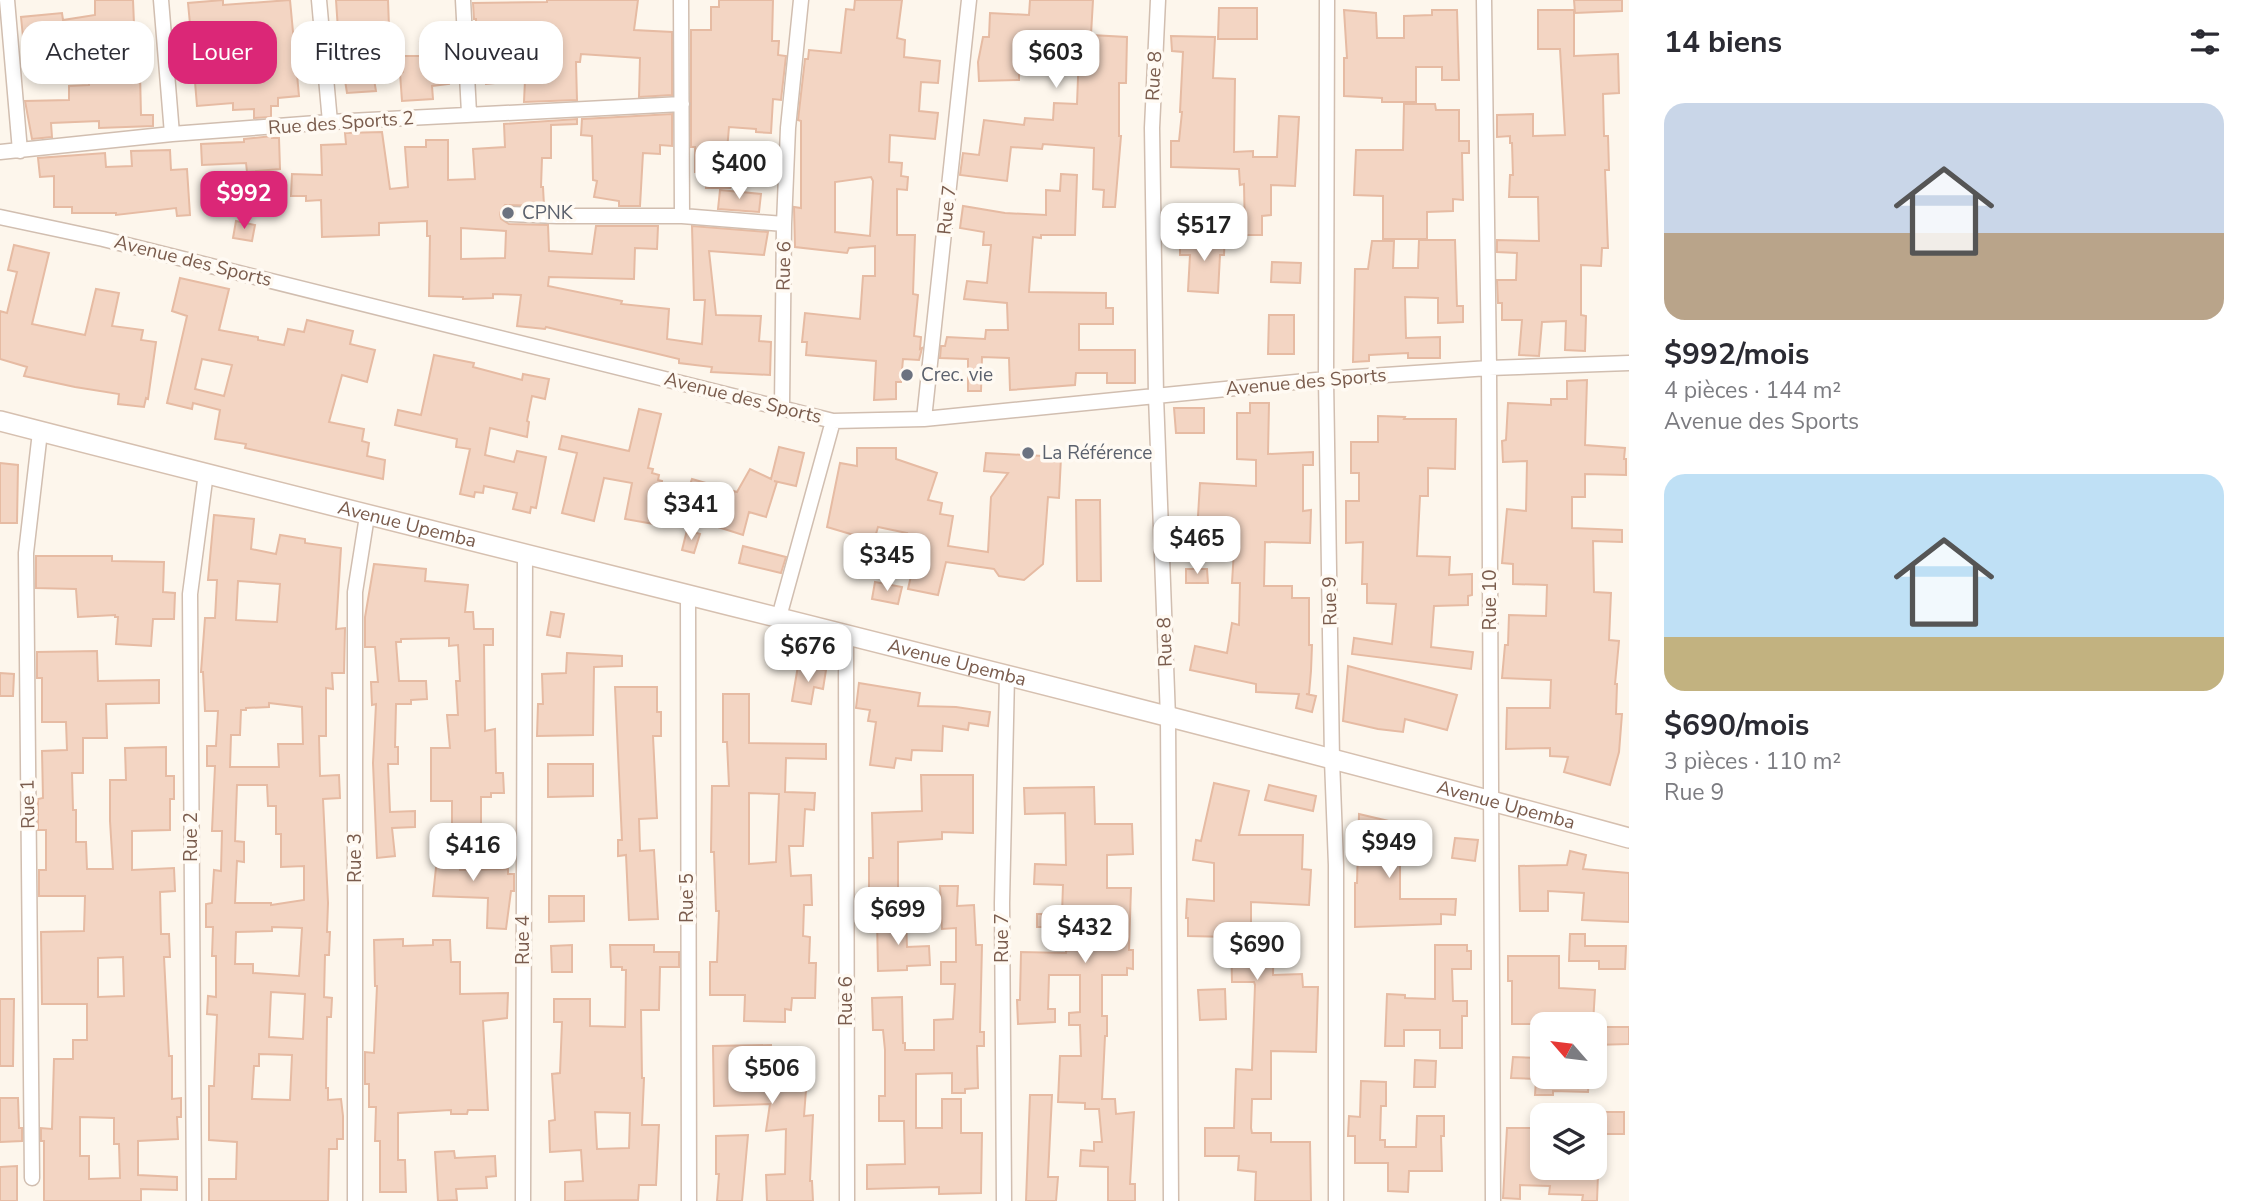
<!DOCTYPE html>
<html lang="fr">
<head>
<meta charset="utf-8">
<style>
	body { margin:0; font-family:"Nunito Sans",sans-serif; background:#f7f7f7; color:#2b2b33; height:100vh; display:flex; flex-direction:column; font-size:26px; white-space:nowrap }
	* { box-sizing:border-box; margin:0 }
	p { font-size:23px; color:#7c7c81 }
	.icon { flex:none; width:38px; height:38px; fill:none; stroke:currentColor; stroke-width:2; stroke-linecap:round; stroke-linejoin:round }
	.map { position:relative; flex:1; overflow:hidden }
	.details { display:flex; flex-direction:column; background:#fff; width:630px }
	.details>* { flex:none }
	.hud { position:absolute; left:21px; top:21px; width:665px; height:63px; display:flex; gap:14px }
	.needle { width:46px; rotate:298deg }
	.fabs { position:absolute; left:1530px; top:1012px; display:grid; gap:14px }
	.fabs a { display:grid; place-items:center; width:77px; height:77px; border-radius:14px; background:#fff; box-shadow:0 4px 10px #0003; font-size:35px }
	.price { position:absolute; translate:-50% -60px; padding:0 16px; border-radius:14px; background:#fff; color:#222; font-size:23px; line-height:46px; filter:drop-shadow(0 2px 4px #0008) }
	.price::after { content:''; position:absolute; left:50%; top:42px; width:21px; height:16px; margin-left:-10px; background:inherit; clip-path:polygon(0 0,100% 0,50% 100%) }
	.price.on { background:#db2777; color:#fff }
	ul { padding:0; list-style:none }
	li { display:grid; align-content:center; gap:14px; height:371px; padding:0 35px }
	li span { display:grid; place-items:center; height:217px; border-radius:21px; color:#555 }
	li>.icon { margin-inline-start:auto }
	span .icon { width:126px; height:126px; fill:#fffc; stroke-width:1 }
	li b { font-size:30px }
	h2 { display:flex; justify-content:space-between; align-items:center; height:84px; padding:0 35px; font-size:30px }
	.chip { padding:0 24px; border-radius:21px; background:#fff; box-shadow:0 4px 10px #0003; font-size:24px; line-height:63px }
	.chip.on { background:#db2777; color:#fff }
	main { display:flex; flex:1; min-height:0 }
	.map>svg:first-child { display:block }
	.building { fill:#f3d5c3; stroke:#e6bba3; stroke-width:2; fill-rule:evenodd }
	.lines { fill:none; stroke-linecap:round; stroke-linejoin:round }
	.street-casing { stroke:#d1beb0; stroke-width:17 }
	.secondary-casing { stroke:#d6c0b0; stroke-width:22 }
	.street { stroke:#fff; stroke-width:14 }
	.secondary { stroke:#fff; stroke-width:19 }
	.worship-dot { fill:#6b7280; stroke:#fffaf3; stroke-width:2.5 }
	.labels { text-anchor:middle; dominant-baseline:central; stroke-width:7; stroke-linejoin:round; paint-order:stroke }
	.street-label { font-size:19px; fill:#7a5c4d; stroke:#fffaf3 }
	.worship-label { font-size:19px; fill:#5b616d; stroke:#fffaf3; text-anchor:start }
</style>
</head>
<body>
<main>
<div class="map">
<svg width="1629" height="1201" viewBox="0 0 1629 1201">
	<rect width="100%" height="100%" fill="#fdf6ec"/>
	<path class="building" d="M95 0H133L135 49H121L120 43 83 45 84 52 33 60V56L25 57 21 17 62 13 63 20 95 15Z
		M223 0V5L290 0 299 96 278 98V106H271V117L254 118V109L233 110V103L197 106 194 70 233 64 229 31 203 34 204 44 192 45 188 3Z
		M336 0H388L389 27 338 30Z
		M547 0H638L634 30 672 32V95L639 97 640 58 581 54 580 62H576L577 100 524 102 525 80 486 84 483 56H476V19H474L473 3 547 2Z
		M719 0H773L772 41H779L778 55 786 56 781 100 773 99 771 133 756 132V129L729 127 726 162H731L730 188H706L707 173 695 172V147H691V30H711V7H719Z
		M855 0H902L897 38 905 40 904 57 940 61 938 83 921 82 919 111 938 113 935 139 890 135 889 162 902 163 901 176 908 177 907 190 897 189V235H915L913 294 918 295 914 336 921 337 920 349 922 348 919 360 903 359 901 382H896V399L874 400 876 361 806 355 807 342H802L805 313 860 319 863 276H875V246L849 248 847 253 795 247 794 207 801 208V121L798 120 805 59H808L809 50 841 53 846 9 854 10ZM871 177 873 181 870 236 835 232V182Z
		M1030 0H1093L1091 35 1127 37 1126 83H1119V136H1121L1115 207H1103L1104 190 1093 189 1094 148 1043 144 1042 149 1011 147 1007 181 960 175 963 153 979 155 984 120 1024 125 1025 118 1053 120 1054 103 1077 104 1079 52 1019 53V80L979 81 978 62 983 37H989L990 13 1029 15Z
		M1574 0H1622V11L1575 13Z
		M1219 8H1257V39H1218Z
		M1344 10 1376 13 1377 38H1404V16L1432 15V10H1457L1459 80H1442V67H1416V102H1382V98L1344 96V58H1347Z
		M1538 10H1574V56L1618 54 1619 93 1603 94 1604 136H1608L1609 170H1605L1608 248H1602L1601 266 1581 265V315L1586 316 1585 351 1565 350 1566 321 1542 322 1539 356 1519 355 1522 320H1502V303H1498L1497 280H1516L1517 253 1497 252V240L1539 241 1538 197H1509L1510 175H1513L1512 143H1510V136L1497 137V115L1533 114V136L1565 135 1560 49H1538Z
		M1171 36 1215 37 1213 78 1235 79 1234 152 1253 151V157H1277L1279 116 1299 117 1295 186 1271 185V215L1262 216V235H1245L1244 184 1240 185 1239 169 1171 167V141H1179L1182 112H1180L1183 52 1172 51Z
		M442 37 449 84 432 86 433 99 402 101 400 73 403 72 404 56H422L420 42H424V39Z
		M369 50 376 91 347 93 341 55Z
		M140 74 141 115H153V126L99 128V121L51 123 52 137 32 139 25 101 69 100V86L89 85V79L105 78V75Z
		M1404 104H1435L1436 110H1459V141H1469V153H1462L1463 200 1453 199V211L1427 212V239H1383V196L1354 195 1356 150H1403Z
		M672 114V146L660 145V154L643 153 640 206H619V201L594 197 597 181 593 180 592 136 581 135 582 119Z
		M577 119V124L551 125V158H542L541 187H543L544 206 505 205 500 213 501 219 509 224 548 225 549 251 592 254 596 226H658L657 249 635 248 634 279 549 277 548 286 622 301 621 304 669 309 667 339 702 344 705 300H694L692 226 768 232 764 255 709 251 716 315 761 316 759 341 771 342 770 375 711 372 712 367 679 363V359L546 327 545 329 517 326 521 295 493 294V298L463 299V297L429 296 430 236H427V221L379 223V235L322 237 321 200 306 201V196H291L292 174 322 175 321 145 346 144 345 133 382 132 390 189 408 187 405 147H426V140H448V180L475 179 473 149 505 147 504 124ZM461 228 506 231 505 258 461 259Z
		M272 136V138H279L280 169 247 172 246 163 202 165 201 144 244 142V139Z
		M170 150 171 170 187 169 190 215 177 216 176 208 116 215V213H72V207H54V176L40 177 38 158 105 153 106 167 132 166 131 151Z
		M1061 174 1077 175 1075 235H1041V238L1033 237 1029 292 1106 293V308H1113V324H1079V350H1135V383H1107V373H1076L1075 385 1010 390 1009 358 982 357 981 391H968V359L940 358 941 346H945L947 337 985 339 986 330H1008L1007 303 964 299 967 281 987 283 991 245H983L984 232 960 228 963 206 1005 213 1046 215V190L1060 191Z
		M720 190 761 194 759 212 718 209Z
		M236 221 255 225 252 241 233 238Z
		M1210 233H1225L1224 255H1220L1218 293 1188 291 1190 255H1180V242H1209Z
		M1419 240H1455L1457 306H1463V322L1438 323V298L1405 297 1406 338 1440 337V358H1408V353L1369 355V361L1353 362 1355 269H1368L1372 241H1394L1393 268H1418Z
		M14 245 49 253 32 324 85 335 96 289 119 293 112 326 143 330 141 340 156 342 148 399 146 398 144 407 118 404 119 394 75 387 24 376 27 367 0 359V311L7 313 17 272 8 270Z
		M1272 262 1301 263 1300 283 1271 282Z
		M180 278 229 289 219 330 258 337V340L284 345 288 329 304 332 307 320 353 331 350 344 375 350 367 382 342 375 329 422 364 429 362 441 369 443 367 456 385 460 383 479 245 448 246 444 215 439 220 410 193 403 192 409 167 403 187 316 172 311ZM202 359 232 365 224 396 195 389Z
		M1269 315H1294V354H1268Z
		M434 355 474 363 473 367 522 380 523 374 549 379 545 399 532 396 527 421 529 422 527 437 490 428 485 455 514 462 517 451 546 457 536 508 531 507 530 513 513 509 517 493 484 486 483 493 475 492 474 497 460 494 470 449 456 447 457 439 395 425 398 410 421 415Z
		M1587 380 1585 445 1625 448 1624 459H1626V475L1585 474V497H1572V528L1622 530V542L1593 541 1594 592 1611 593 1609 640 1619 641 1615 684H1617L1616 714H1622L1619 752 1610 785 1564 772 1568 757 1550 756V748L1506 749 1507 708H1550L1551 680 1502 678 1505 645H1508L1509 615 1546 616 1547 585 1513 584V564L1502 563 1507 509 1526 511 1527 461 1503 462 1502 441 1506 440 1508 403 1551 405V399H1567V381Z
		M1250 403H1269L1268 454 1313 452V465H1303V511L1311 510 1310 543 1265 542 1264 586H1292V598H1309V645H1312L1311 671 1309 694H1306L1316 696 1312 712 1296 708 1299 694 1256 692V684L1190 670 1195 646 1227 653 1232 623 1239 625 1240 583H1232L1235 534 1197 533 1200 483 1256 486V460L1237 459V413H1250Z
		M1174 408H1204V433H1176Z
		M639 409 661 414 648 468 653 469 652 473 659 475 658 480 662 481 654 524 625 519 632 483 604 478 594 521 562 513 577 453 559 449 562 436 629 451Z
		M1378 416 1405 417 1404 419H1456L1455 469 1428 468V496H1420L1417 556 1450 557 1449 575 1472 574V595L1468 596V605L1434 606 1431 647 1473 652 1471 669 1352 654 1354 638 1392 644 1396 604 1367 603V584H1362L1363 542 1346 543V501H1359V473H1351V442H1378Z
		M779 447 804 453 796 486 774 481 777 482 766 517 749 512 743 535 715 526 721 506 686 496 692 479 737 492 750 469 771 479Z
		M857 448H896V459L937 473 928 500 942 503 940 514 953 516 948 546 988 552 991 497 1008 473 984 471 986 453 1061 457 1059 498 1048 497 1043 564 1024 580 999 576 994 569 946 562 938 595 908 589 916 554 903 552 907 533 878 527 874 541 827 527 840 463 857 466Z
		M0 463 18 465 17 523H0Z
		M1076 500H1100L1101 581H1077Z
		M214 515 254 519 251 549 276 554 280 535 305 539V543L341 548 336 629 345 628 344 673H332L333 689 326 688V736H319L320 776 339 775 340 798 323 799 328 903 327 932H330L329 955H325L324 997 332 998 331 1017H327L326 1088H328V1100L341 1099 343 1116V1139H337V1149H329L328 1201H209V1179H236L237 1142 209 1140V1086H214L217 1015 207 1014 208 996 216 997V956H212L213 927H206V904L212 903 214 870 221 871 222 831H212L215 766H207V746H216L218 711H205L203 672H201L205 618H215L217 580H208ZM238 581 280 584 277 622 236 620ZM269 703 302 707 303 744H278L279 767H230L231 735H240L241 710H246V708L269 707ZM237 785H267L268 806H276V834H281V867L304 866V900L271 905V903H235L237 861 244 862V842L235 841ZM272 927 302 928 299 976 253 973V964H235L236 932 272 931ZM271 992 305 994 303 1039 269 1037ZM259 1054 292 1055 290 1100 252 1099 254 1066H259Z
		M687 530 700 534 694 553 682 550Z
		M743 546 786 557 781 573 739 563Z
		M36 556H112V561L164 562 163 592 175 593 174 619H153L151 646 116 644 118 617H115V615L78 617 76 589 36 588Z
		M374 564 426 569 425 581 468 585 465 612H473L474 629H493V645H484L485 731 495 729 496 773H503L504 793H491V797H481V831L452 832V801H431V748H450L447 715H458L456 681H460L458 645 449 646V638L401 639V642H396L399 681H426L427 699 411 700V704H396L395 747H398V764H388L390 812 415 811V827L392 828 395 856 377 858 373 763 376 704 372 705 371 682H378L375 647H365V617Z
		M1186 569H1207L1208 583H1186Z
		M875 582 902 587 898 604 872 599Z
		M551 612 564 614 560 637 547 635Z
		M97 651 98 681 159 680V703L106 704 107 738H83V773H72L73 810H76V842H86L87 869H113L110 821V780H126L125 748 166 747V776H174V799H170V830L132 831V870L174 868 175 891 160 892 161 934H169L170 957H164L169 1056H172V1099L181 1098V1117H177L178 1139 138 1141V1175L177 1177V1190L141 1189V1201H44V1141H41V1128L52 1129 54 1059H73V1040H87V1004H42L41 932 84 931 85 896H39V870H46V830H38V799L43 798 42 751 67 750 66 722H42V678H37V652ZM123 957 124 996 98 997V958ZM80 1117 114 1118V1144H119L120 1178 89 1179V1156H80Z
		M567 653 622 656V666L594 667 593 735 537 736 538 704H543L542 674 566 673Z
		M798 666 826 670 823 689 814 687 811 704 792 701Z
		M1348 666 1457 695 1447 730 1405 719 1403 732 1378 729 1343 721Z
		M0 673 14 674 13 696H0Z
		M859 683 920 693 918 706 956 707 990 712 988 726 969 723 968 730 943 726 942 751 912 750 911 760 896 758 894 768 870 765 876 722 868 721 870 710 856 708Z
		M615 687H657V712H661V736H653L657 818 639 819 640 851 654 850 658 919 629 920 626 855 618 856V840H622Z
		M723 694H749V743L826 744V759L786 758 785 792 815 793 814 810 805 809 803 846H789L791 876 811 875 812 905H804L803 936 810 937 809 963H816L815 998H792L791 1010 785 1009V1022L744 1021 745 995H710V962H717L719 911H716L714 852H711L712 786H729L727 742H723ZM749 793 779 794 776 862 749 864Z
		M548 764H593V796L548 797Z
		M921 775H973V833L942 832V839L898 842V888H869V858H873L872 813 922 811Z
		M1214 783 1249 791 1239 835H1303L1302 869 1311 870 1309 905 1251 902V930H1274L1273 975 1302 974 1303 987H1318L1316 1052 1271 1051V1099H1252L1251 1128 1252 1133H1271V1142H1310L1311 1201H1255L1256 1172 1238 1170 1239 1156H1205V1128H1234L1236 1069 1252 1070 1255 985 1254 982H1232L1231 937 1188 936V918H1186L1187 899 1214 901V863L1193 860 1196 840 1201 841Z
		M1269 785 1316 796 1313 811 1265 800Z
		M1094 787 1095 824H1132L1133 854 1107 855V888H1131L1129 950H1133V969L1127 968V975H1102V1016H1107V1036H1105L1102 1099H1115L1116 1114 1134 1112 1130 1184H1135V1201H1108V1167L1080 1166 1081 1150 1094 1151V1142H1102L1099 1109H1085V1103L1058 1102 1060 1056H1081L1080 1025H1069V1013L1080 1012V975H1049L1048 1009H1055V1022L1018 1024 1017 1000H1020L1021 952 1066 953 1067 927H1037V914H1062L1063 885 1034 884 1035 864 1066 865 1065 813 1025 814 1024 788Z
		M1359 814 1406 825 1405 863H1400V899H1456L1455 915 1441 914V924L1355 927V883H1357Z
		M1455 838 1478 840 1475 861 1452 858Z
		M439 839 462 840 460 870 508 869V874H514V891H511L506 929 487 928 488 898 433 896Z
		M1570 851 1586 855 1583 869 1629 873V922L1582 920 1584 893 1548 891V911H1520L1519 866 1567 865Z
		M940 886H958L957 906 974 905 976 945H982L980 1032H984V1046H977L978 1088 965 1089V1093H952V1073L916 1074V1128H942V1099H961V1133H982L981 1193 939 1194V1187L867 1189V1165L905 1164 904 1121H879V1096H885V1050L883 1030H873L872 998 902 997 903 1043H905V1050H934V1020L953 1019 955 984H941V962H956V928L942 929Z
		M549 896H584V921L549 922Z
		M877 919H906L907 947 929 946 930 965 907 966V970L878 971Z
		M1570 934H1585V946H1626L1625 969H1599V961H1569Z
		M403 939V946L433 945V940H450L451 962H460V994L508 993 507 1018 483 1021 488 1110H468L467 1114H451V1110L398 1113V1160H405L406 1192H380V1141H375L376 1107H369V1084H365V1052L374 1053 377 986H375L374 940Z
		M572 945V972H552L551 946Z
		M610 945H654V952H679V967H660L659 1010H641L642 1078H644L642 1125H659L656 1185H639L638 1200 565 1201V1182L583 1181 581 1150 550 1152 549 1121 555 1120 552 1074 560 1073 562 1022H554V999H590V1026L625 1027 626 970H622V967H611ZM595 1112 630 1113 629 1148 597 1149Z
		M1435 945H1467V951H1471V969H1452L1453 1001H1467V1016H1462V1048H1440V1030H1404V1046H1385L1387 994 1405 995V998L1435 999Z
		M1508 956H1559V988L1595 990 1593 1024H1512V981H1508Z
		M1225 989 1226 1019 1200 1020 1198 990Z
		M0 999H14L13 1066H0Z
		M1594 1027H1629V1044L1594 1045Z
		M771 1045V1048L809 1051 804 1116 813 1115 810 1181H812L813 1201H767L766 1175 785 1174 786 1129 766 1131 770 1104 714 1106 713 1046Z
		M1513 1057 1542 1058V1076H1589L1588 1092 1553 1091V1095H1535L1536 1079 1511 1078Z
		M1415 1060 1436 1061 1435 1087H1414Z
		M1361 1081 1386 1082V1106H1381L1380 1140H1385V1147H1416L1417 1116H1444V1136H1441L1442 1171H1409L1408 1192 1388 1191V1163H1355V1136H1348L1349 1116 1360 1117Z
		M1030 1095H1052L1048 1177H1058L1056 1201H1026Z
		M0 1098H18L19 1128H22V1141L0 1142Z
		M1594 1112H1624V1134H1594Z
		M1507 1128H1542V1167H1583L1582 1174H1598L1597 1201H1582L1583 1195 1549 1194 1550 1186 1520 1185V1199L1503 1198Z
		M748 1135 742 1201H717L719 1174H716V1136Z
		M454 1151 455 1158 495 1156 496 1176 486 1177 487 1188 456 1189 457 1200 438 1201 435 1152Z
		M17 1166V1201H0V1167Z"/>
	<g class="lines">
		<g class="street-casing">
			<path id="street" d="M7 0 20 151
				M161 0 172 134
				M319 0 330 122
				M463 0 469 113
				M681 0 682 216
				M1158 0 1152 128 1156 396 1168 718 1171 1201
				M1327 0 1326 379 1332 760 1336 865V1201
				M1484 0 1489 368 1493 1201
				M0 152 172 134 330 122 682 104
				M509 214 557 216H682L784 224
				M0 217 103 239 833 421 924 419 1326 379 1489 368 1629 363
				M782 407 784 224 788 128 801 0
				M924 419 969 0
				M688 595 689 1201
				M779 617 833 421
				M846 634 847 1201
				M32 1178 26 553 40 432
				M523 1200 525 554
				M194 1201 190 594 206 473
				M355 1201V592L367 516
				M1004 1201 1002 903 1007 675"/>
		</g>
		<g class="secondary-casing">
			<g id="secondary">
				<path id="s1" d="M0 421C543 561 1088 691 1629 838"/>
			</g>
		</g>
		<use href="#street" class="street"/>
		<use href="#secondary" class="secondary"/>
	</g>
	<g class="worship-dot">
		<circle cx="508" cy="213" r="7"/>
		<circle cx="907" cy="375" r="7"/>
		<circle cx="1028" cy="453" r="7"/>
	</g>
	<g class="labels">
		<g class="street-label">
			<text transform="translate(1154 76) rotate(-87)">Rue 8</text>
			<text transform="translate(341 123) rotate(-4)">Rue des Sports 2</text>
			<text transform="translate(947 210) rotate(-84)">Rue 7</text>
			<text transform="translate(193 261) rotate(14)">Avenue des Sports</text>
			<text transform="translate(784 266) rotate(-89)">Rue 6</text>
			<text transform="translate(1306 382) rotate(-5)">Avenue des Sports</text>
			<text transform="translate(743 398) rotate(14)">Avenue des Sports</text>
			<text stroke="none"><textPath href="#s1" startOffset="420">Avenue Upemba</textPath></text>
			<text transform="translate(1490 600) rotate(-90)">Rue 10</text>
			<text transform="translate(1330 601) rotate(-91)">Rue 9</text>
			<text transform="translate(1165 642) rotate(-92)">Rue 8</text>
			<text stroke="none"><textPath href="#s1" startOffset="987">Avenue Upemba</textPath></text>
			<text transform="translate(28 804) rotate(-91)">Rue 1</text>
			<text stroke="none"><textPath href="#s1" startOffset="1554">Avenue Upemba</textPath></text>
			<text transform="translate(191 837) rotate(-90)">Rue 2</text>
			<text transform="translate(355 858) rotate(-90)">Rue 3</text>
			<text transform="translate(687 898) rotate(-90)">Rue 5</text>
			<text transform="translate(1002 938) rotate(-90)">Rue 7</text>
			<text transform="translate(523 940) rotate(-90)">Rue 4</text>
			<text transform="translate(846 1001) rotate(-90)">Rue 6</text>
		</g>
		<g class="worship-label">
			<text x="522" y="213">CPNK</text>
			<text x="921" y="375">Crec. vie</text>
			<text x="1042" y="453">La Référence</text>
		</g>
	</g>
</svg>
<div class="fabs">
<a><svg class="needle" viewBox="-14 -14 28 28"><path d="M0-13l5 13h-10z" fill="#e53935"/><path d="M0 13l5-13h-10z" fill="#7c7c81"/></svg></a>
<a><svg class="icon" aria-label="layers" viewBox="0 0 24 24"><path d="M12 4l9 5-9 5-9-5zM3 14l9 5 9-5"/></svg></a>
</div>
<b class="price" style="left:1056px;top:90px">$603</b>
<b class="price" style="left:739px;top:201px">$400</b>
<b class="price on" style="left:244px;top:231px">$992</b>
<b class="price" style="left:1204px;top:263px">$517</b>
<b class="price" style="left:691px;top:542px">$341</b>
<b class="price" style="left:1197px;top:576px">$465</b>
<b class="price" style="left:887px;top:593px">$345</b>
<b class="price" style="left:808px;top:684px">$676</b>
<b class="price" style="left:1389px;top:880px">$949</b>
<b class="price" style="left:473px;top:883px">$416</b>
<b class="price" style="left:898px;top:947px">$699</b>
<b class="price" style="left:1085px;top:965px">$432</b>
<b class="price" style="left:1257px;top:982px">$690</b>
<b class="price" style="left:772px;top:1106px">$506</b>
<div class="hud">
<a class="chip">Acheter</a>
<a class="chip on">Louer</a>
<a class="chip">Filtres</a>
<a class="chip">Nouveau</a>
</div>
</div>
<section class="details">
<h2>14 biens<svg class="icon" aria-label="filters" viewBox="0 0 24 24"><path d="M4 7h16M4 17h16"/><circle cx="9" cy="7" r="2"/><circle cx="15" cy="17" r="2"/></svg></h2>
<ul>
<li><span style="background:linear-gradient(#c9d6e8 60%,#b9a48a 0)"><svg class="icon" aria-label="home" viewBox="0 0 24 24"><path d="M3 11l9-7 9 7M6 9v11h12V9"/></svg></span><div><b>$992/mois</b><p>4 pièces · 144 m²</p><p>Avenue des Sports</p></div></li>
<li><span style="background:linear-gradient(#bfe0f5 75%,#c2b280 0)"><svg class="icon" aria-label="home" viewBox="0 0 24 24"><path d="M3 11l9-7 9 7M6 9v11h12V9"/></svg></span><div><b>$690/mois</b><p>3 pièces · 110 m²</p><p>Rue 9</p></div></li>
</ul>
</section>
</main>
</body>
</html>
